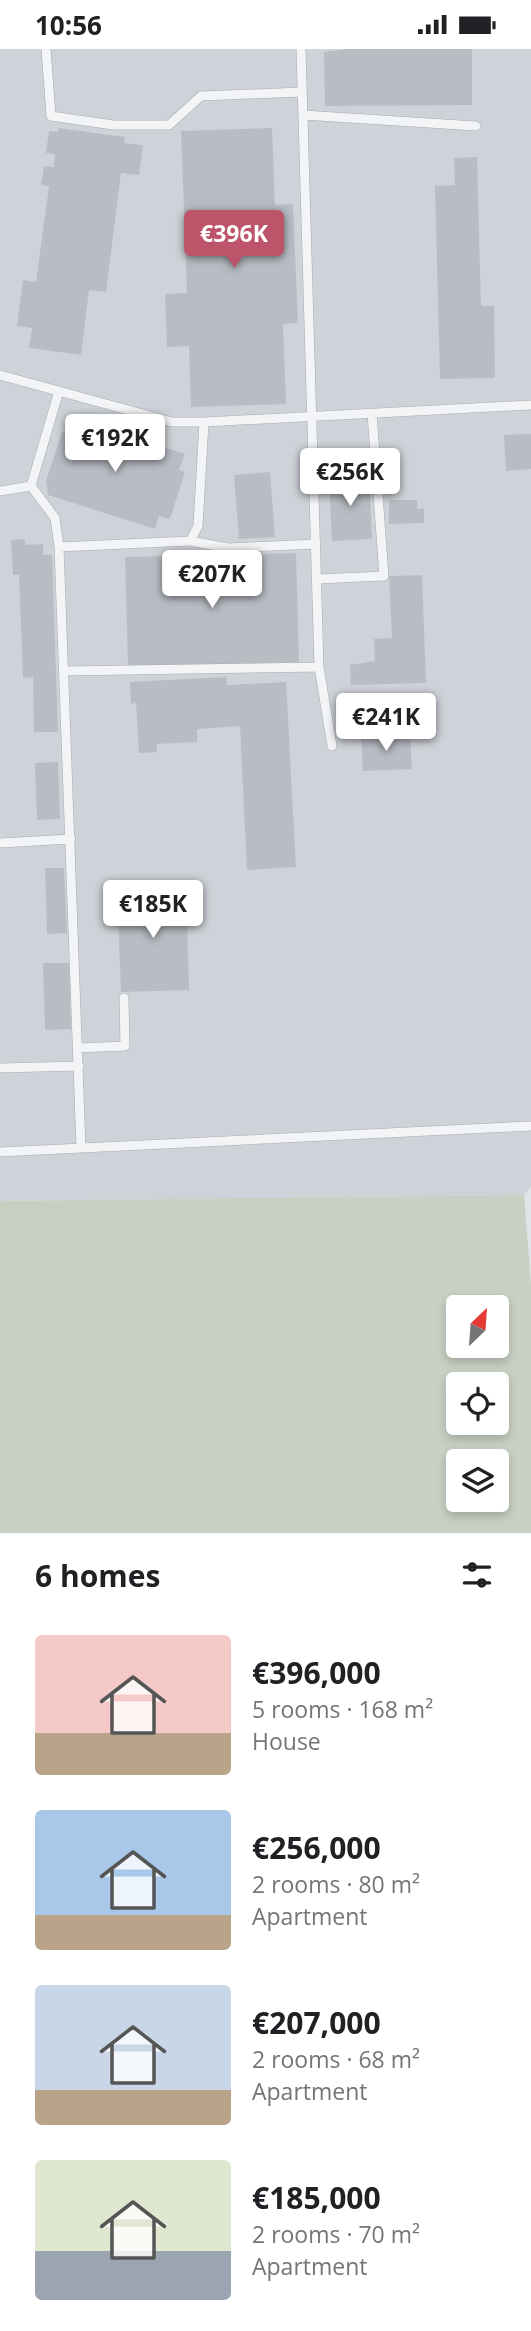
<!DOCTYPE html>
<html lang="en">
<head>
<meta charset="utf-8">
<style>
	body { margin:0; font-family:"Open Sans",sans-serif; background:#f2f2f2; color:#202124; height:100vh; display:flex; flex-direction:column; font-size:26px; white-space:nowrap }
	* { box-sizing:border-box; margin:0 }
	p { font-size:23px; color:#757577 }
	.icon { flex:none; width:38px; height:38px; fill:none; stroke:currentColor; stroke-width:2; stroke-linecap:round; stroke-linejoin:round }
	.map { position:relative; height:1484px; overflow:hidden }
	.panel { display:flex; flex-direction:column; background:#fff; flex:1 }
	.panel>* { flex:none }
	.needle { width:46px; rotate:25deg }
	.buttons { position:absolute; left:446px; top:1246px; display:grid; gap:14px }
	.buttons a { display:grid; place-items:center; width:63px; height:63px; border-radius:7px; background:#fff; box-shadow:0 4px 10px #0003; font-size:35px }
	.price { position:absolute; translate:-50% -60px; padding:0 16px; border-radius:7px; background:#fff; color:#222; font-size:23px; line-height:46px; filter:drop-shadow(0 2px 4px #0008) }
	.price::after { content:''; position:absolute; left:50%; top:42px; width:21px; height:16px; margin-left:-10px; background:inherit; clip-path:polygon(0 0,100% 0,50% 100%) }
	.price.active { background:#be546a; color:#fff }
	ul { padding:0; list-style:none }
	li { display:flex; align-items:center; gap:21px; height:175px; padding:0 35px }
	li span { display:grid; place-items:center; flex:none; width:196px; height:140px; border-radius:7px; color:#555 }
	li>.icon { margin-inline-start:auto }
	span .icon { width:84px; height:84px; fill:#fffc; stroke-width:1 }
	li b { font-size:30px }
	h2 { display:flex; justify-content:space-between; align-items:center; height:84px; padding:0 35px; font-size:30px }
	.status { display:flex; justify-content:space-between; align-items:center; height:49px; padding:0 35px; background:#fff; direction:ltr }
	.status svg { height:19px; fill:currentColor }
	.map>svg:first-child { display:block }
	.built { fill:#cfd3d9 }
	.green { fill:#c7d0c3; fill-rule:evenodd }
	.building { fill:#b8bdc4 }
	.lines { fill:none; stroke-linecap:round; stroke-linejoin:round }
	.lane-casing { stroke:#a6abb1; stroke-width:10 }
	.lane { stroke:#f3f4f6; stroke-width:9 }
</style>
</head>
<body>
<div class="status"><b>10:56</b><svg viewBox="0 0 49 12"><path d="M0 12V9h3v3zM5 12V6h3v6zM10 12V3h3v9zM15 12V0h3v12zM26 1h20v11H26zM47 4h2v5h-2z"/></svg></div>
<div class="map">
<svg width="531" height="1484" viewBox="0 0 531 1484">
	<rect width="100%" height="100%" fill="#e0e4e8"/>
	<path class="built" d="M0 0H531V1137L524 1146 0 1152Z"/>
	<path class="green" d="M524 1146 531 1235V1484H0V1152ZM458 1258H497V1297H458ZM458 1335H497V1374H458ZM458 1412H497V1451H458Z"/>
	<path class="building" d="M347 0H472V56L325 57 324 3Z
		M58 79 125 88 124 94 143 96 139 126 121 124 106 243 89 241 81 306 29 299 32 279 17 277 23 231 36 233 49 137 41 136 44 117 54 118 55 105 46 104 49 82 58 83Z
		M272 79 275 156 293 155 298 274 283 275 286 355 191 358 189 297 167 298 165 245 187 244 181 82Z
		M477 108 481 257H494L495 329 440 330 435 137 455 136 454 109Z
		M70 369 185 405 179 421 185 423 170 470 159 467 155 480 48 446 46 432 62 383 65 384Z
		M531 385V420L506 422 504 386Z
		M270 423 275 488 239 490 234 426Z
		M369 426 372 490 332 492 329 428Z
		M389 451H417V460H424V474L389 475Z
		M25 490V496L43 495V506H52L58 683H34L33 628 23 629 19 526H13L11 491Z
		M296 504 299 613 128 618 125 508Z
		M422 526 426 634 351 636 350 616 375 612 374 590 392 589 389 527Z
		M226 628 227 636 286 633 296 818 247 821 240 677 197 680V693L157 695V703L139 704 136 654 131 655 130 633Z
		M410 685 412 720 363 722 361 687Z
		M58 713 60 770 37 771 35 714Z
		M45 819H64L67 884 47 885Z
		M186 839 189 941 121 943 117 841Z
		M43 914H69L71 980 45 981Z"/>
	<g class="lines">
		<g class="lane-casing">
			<path id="lane" d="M46 0 51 67 113 76H169L201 47 302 43
				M303 66 476 77
				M0 326 172 373H204
				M59 342 31 437 55 469 59 498 190 492 198 477 204 373 531 356
				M0 442 31 437
				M190 492 228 499 316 495
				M59 498 81 1099
				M317 530 384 527 372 364
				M319 618 332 697
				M65 622 319 618 301 0
				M0 794 71 790
				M78 999 125 997 124 949
				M0 1019 79 1017
				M0 1103 531 1077"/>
		</g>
		<use href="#lane" class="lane"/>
	</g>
</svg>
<div class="buttons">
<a><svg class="needle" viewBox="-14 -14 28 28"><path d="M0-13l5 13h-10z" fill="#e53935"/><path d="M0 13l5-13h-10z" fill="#757577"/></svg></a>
<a><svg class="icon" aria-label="locate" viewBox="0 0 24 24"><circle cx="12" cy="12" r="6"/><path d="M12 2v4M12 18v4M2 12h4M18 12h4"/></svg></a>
<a><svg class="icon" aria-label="layers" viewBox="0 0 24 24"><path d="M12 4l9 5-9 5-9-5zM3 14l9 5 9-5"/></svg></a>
</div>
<b class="price active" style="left:234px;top:221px">€396K</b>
<b class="price" style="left:115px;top:425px">€192K</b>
<b class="price" style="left:350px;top:459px">€256K</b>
<b class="price" style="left:212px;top:561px">€207K</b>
<b class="price" style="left:386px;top:704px">€241K</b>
<b class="price" style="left:153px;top:891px">€185K</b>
</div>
<section class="panel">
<h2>6 homes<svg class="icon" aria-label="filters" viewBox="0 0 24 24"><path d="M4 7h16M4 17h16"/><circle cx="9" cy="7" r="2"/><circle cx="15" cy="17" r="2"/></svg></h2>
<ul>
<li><span style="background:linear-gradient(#f6c9c9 70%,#b9a48a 0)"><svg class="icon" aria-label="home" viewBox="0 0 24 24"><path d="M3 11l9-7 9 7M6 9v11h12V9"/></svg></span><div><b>€396,000</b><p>5 rooms · 168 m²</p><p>House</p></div></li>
<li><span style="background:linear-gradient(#a9c7e8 75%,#b9a48a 0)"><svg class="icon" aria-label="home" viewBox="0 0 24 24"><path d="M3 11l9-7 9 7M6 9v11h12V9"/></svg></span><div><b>€256,000</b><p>2 rooms · 80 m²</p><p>Apartment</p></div></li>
<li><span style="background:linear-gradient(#c9d6e8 75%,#b9a48a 0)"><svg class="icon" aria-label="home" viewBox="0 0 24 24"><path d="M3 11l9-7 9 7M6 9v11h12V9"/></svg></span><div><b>€207,000</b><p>2 rooms · 68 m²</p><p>Apartment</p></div></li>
<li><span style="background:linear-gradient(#dfe7d0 65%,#9aa5b1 0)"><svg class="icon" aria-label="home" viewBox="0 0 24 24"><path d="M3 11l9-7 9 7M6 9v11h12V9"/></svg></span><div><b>€185,000</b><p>2 rooms · 70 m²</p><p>Apartment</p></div></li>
</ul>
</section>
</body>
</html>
